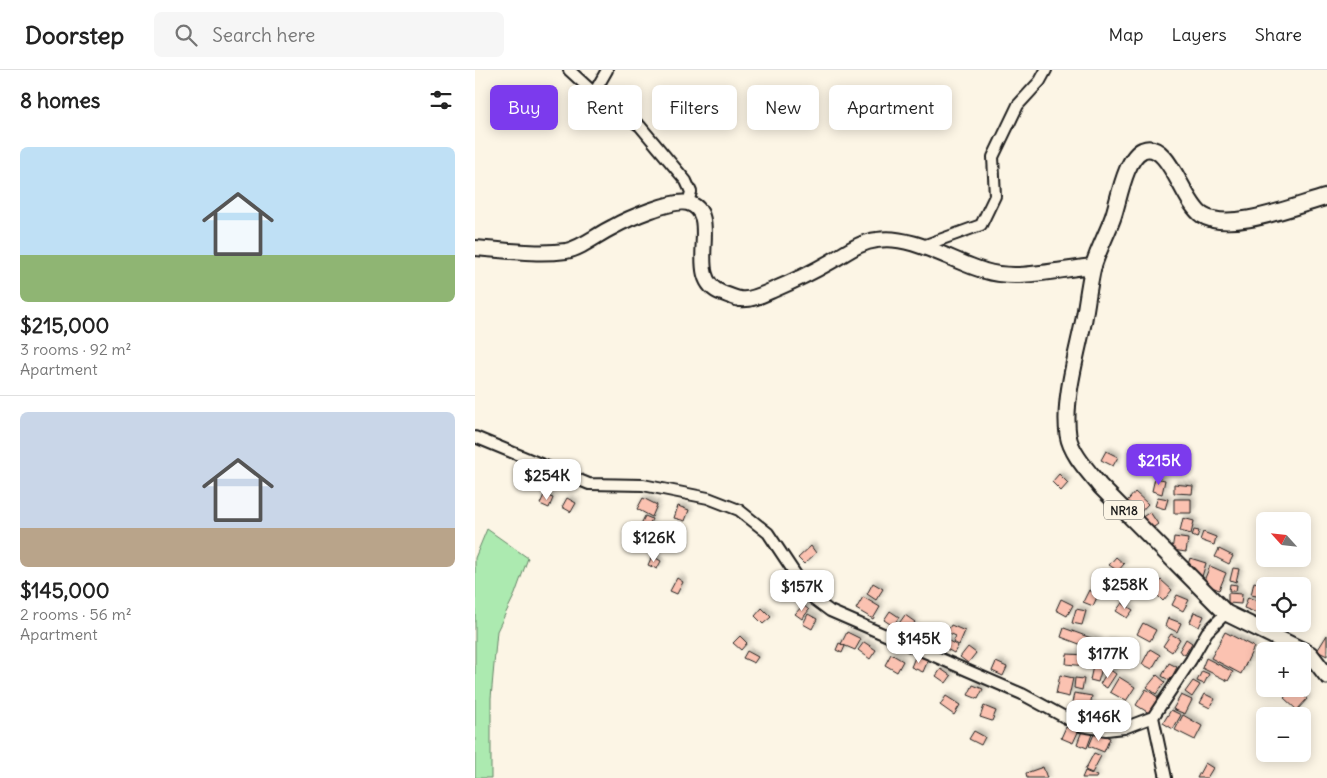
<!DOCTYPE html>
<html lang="en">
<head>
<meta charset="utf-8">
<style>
	body { margin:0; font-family:Delius,sans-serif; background:#f6f6f6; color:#222; height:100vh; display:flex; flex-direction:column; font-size:19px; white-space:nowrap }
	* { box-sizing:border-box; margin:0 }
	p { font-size:16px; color:#767676 }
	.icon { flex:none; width:28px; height:28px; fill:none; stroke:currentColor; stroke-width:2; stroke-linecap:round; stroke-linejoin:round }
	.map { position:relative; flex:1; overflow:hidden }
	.sheet { display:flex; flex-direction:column; background:#fff; width:475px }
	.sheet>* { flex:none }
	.banner { position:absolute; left:15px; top:15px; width:475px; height:45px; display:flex; gap:10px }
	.needle { width:32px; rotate:297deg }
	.tools { position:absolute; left:781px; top:442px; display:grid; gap:10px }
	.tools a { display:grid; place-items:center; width:55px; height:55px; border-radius:8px; background:#fff; box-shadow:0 2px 12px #0003; font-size:25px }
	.price { position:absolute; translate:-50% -42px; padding:0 11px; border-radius:10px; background:#fff; color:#222; font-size:16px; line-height:32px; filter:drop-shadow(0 1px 2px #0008) }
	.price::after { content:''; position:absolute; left:50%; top:30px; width:15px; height:11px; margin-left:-8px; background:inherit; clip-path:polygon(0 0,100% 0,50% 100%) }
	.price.selected { background:#7c3aed; color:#fff }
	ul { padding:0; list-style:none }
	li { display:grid; align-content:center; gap:10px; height:265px; padding:0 20px }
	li+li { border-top:1px solid #e0e0e0 }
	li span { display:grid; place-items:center; height:155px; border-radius:8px; color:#555 }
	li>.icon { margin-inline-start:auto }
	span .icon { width:90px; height:90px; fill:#fffc; stroke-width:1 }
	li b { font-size:21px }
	h2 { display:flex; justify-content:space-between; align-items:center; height:60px; padding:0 20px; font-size:21px }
	.chip { padding:0 18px; border-radius:8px; background:#fff; box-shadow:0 2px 12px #0003; font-size:18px; line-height:45px }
	.chip.selected { background:#7c3aed; color:#fff }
	header { display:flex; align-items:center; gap:30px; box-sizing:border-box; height:70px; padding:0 25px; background:#fff; border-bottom:1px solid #e0e0e0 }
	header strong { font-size:24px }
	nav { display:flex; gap:28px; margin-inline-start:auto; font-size:18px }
	.search { width:350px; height:45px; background:#f6f6f6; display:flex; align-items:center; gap:12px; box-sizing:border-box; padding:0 18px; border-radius:8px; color:#767676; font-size:19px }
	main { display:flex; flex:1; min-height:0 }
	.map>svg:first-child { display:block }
	.green { fill:#aceab0; stroke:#648366 }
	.building { fill:#fbc2b1; stroke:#1c1c1c; filter:url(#shadow) }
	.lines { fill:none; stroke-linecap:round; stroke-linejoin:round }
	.street-casing { stroke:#1c1c1c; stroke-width:14 }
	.secondary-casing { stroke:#1c1c1c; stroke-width:18 }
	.primary-casing { stroke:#1c1c1c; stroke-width:19 }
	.street { stroke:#fcf5e5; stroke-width:10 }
	.secondary { stroke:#fcf5e5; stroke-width:14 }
	.primary { stroke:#fcf5e5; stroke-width:15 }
	.labels { text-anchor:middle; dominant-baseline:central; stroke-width:4; stroke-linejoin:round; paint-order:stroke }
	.shield { fill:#fcf5e5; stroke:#5f5d58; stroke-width:1 }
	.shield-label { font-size:12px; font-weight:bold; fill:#1c1c1c }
</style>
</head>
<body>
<header>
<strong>Doorstep</strong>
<div class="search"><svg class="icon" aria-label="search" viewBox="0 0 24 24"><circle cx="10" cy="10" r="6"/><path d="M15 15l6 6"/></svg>Search here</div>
<nav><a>Map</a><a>Layers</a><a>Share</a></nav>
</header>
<main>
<section class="sheet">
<h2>8 homes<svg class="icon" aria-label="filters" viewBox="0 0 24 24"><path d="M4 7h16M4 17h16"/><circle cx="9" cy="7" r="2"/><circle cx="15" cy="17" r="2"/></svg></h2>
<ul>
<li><span style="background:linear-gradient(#bfe0f5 70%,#8fb573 0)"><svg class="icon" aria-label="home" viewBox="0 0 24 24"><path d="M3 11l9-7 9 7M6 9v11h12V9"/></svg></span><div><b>$215,000</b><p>3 rooms · 92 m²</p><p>Apartment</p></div></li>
<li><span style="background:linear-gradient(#c9d6e8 75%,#b9a48a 0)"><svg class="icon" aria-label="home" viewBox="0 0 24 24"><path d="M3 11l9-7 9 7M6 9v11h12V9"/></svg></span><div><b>$145,000</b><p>2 rooms · 56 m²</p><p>Apartment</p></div></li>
</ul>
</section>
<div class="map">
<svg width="852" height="708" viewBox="0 0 852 708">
	<defs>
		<filter id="shadow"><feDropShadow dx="3" dy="-3" stdDeviation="2.5" flood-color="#0004"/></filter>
	</defs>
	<rect width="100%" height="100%" fill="#fcf5e5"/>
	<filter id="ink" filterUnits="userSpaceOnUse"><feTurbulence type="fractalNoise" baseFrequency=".02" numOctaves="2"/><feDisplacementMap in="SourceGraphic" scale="10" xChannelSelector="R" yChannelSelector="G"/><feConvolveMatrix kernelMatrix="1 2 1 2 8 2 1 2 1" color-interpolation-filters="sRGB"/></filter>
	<g filter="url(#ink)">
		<path class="green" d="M12 459 53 488 40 524 22 561 16 628V708H0V488Z"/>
		<path class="building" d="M631 381 643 387 638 396 626 390Z
			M46 397 51 401 45 407 40 403Z
			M584 404 593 413 586 421 577 412Z
			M72 406 77 411 69 420 64 415Z
			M680 408 690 410 687 424 677 421Z
			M699 414 718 416 717 424 699 423Z
			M660 422 673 434 662 446 649 435Z
			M69 425 78 428 74 438 65 434Z
			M683 427 693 429 690 439 680 436Z
			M92 428 101 433 96 442 87 437Z
			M168 428 182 435 177 447 162 439Z
			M699 429H716V443H699Z
			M203 436 214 440 210 451 199 448Z
			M675 442 683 454 672 462 663 450Z
			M170 446 177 449 173 457 166 454Z
			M708 448 719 451 716 464 705 461Z
			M719 460 724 461 722 468 717 466Z
			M728 462 741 467 739 475 725 470Z
			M699 467 713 469 711 482 697 480Z
			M336 476 341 483 329 494 323 488Z
			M744 479 758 486 754 494 740 487Z
			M177 486 186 491 182 499 173 495Z
			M641 487 649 494 643 501 634 495Z
			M715 488 731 493 726 510 710 505Z
			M735 496 751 503 744 520 728 513Z
			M758 498 764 499 761 512 755 510Z
			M622 504 629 510 625 516 617 511Z
			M307 507 313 515 304 523 298 515Z
			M202 508 208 512 202 524 195 521Z
			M686 510 697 520 688 531 677 520Z
			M653 512 663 522 656 528 646 518Z
			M779 512 790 515 787 527 776 525Z
			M398 513 408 519 401 530 392 524Z
			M755 514 762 515 761 521H754Z
			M614 520 623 525 618 536 608 532Z
			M753 523 767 524 766 534 753 533Z
			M702 525 714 530 708 541 697 535Z
			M388 527 405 537 398 549 381 539Z
			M773 527 786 533 782 543 769 538Z
			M586 529 598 535 592 546 581 540Z
			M647 533 658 540 652 548 641 541Z
			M328 535 334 540 327 549 320 544Z
			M287 538 296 547 288 554 280 546Z
			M601 539 611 541 607 555 597 553Z
			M415 541 424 547 418 556 409 550Z
			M719 542 729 546 724 557 715 552Z
			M333 544 342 549 337 559 328 554Z
			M430 545 440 552 430 566 420 559Z
			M693 548 706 553 702 562 690 556Z
			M668 553 681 560 675 571 662 564Z
			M476 555 490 561 484 575 478 572 481 566 472 562Z
			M589 558 624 571 620 580 586 567Z
			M372 562 386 569 380 580 366 574Z
			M750 562 779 577 766 604 736 588Z
			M696 564 705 569 697 582 688 576Z
			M852 565V586L842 581Z
			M265 566 272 573 266 580 258 573Z
			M711 569 717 573 710 585 704 581Z
			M472 570 483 576 479 583 468 577Z
			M633 571 650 578 642 596 626 588Z
			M389 572 401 580 395 589 383 580Z
			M364 573 370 576 367 583 361 580Z
			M493 577 501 583 493 593 485 587Z
			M675 579 685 585 677 599 667 594Z
			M272 581 283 587 279 593 268 588Z
			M416 584 428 591 422 602 410 595Z
			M592 584 612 585 611 596 591 594Z
			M441 585 453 590 448 602 436 597Z
			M731 588 758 602 753 611 727 598Z
			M521 592 532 597 528 606 517 601Z
			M694 593 702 597 695 611 687 606Z
			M618 596 627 598 623 612 615 610Z
			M466 599 476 606 471 613 461 606Z
			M634 599 641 604 632 618 625 614Z
			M727 601 734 604 729 614 722 611Z
			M585 605 598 608 594 627 581 624Z
			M682 605 690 612 681 624 672 617Z
			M644 607 660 617 651 631 635 622Z
			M600 608 609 609 607 620 599 618Z
			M718 611 725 615 717 627 710 622Z
			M498 615 508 619 503 629 493 625Z
			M671 619 684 628 674 643 661 635Z
			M818 619H821L832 629 822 640 809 628Z
			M599 623 617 626 615 636 597 633Z
			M730 624 740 629 735 638 725 633Z
			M706 625 717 630 710 644 698 639Z
			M471 626 485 635 479 645 465 635Z
			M509 636 521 641 517 651 505 647Z
			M604 637 615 639 613 652 602 651Z
			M696 640 706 645 698 659 688 653Z
			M708 645 727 656 720 670 700 660Z
			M788 655 790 661 785 667 781 663Z
			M591 657 603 662 598 673 586 668Z
			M499 661 510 667 506 675 494 669Z
			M607 661 617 664 612 678 602 674Z
			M620 662 635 668 629 682 614 676Z
			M619 683 626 686 617 703 610 700Z
			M730 693 738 698 732 708H722Z
			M568 697 572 708H552L551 703Z
			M610 701 622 706 621 708H607Z"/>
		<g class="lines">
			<g class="street-casing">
				<path id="street" d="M94 0 119 23 165 56 211 111 216 122 213 133
					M119 23 132 0
					M445 177 506 155 520 126 518 87 543 35 565 11 571 0
					M0 367 114 414 168 415 233 428 264 440 293 463 329 517 339 529 355 541 547 624 606 656 631 660 649 658 678 647 716 590 732 562 751 543
					M678 647 691 708"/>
			</g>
			<g class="secondary-casing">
				<path id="secondary" d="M0 178C29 180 62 185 91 181 107 178 123 164 138 157 152 149 198 129 213 133 249 143 207 209 247 223 253 225 259 228 265 229 275 231 289 224 298 220 317 212 336 203 355 192 371 183 384 172 402 170 436 164 478 192 510 201 541 211 586 199 619 196"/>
			</g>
			<g class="primary-casing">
				<path id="primary" d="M852 127C821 135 755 163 727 145 707 131 694 70 668 80 650 88 644 130 638 147 632 164 623 180 618 197 614 214 612 232 609 249 602 284 588 330 593 365 596 384 614 402 625 416L751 543 835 584 852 606"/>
			</g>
			<use href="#street" class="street"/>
			<use href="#secondary" class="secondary"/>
			<use href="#primary" class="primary"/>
		</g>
	</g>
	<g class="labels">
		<rect class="shield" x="629" y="430.5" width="40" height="19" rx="4"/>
		<g class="shield-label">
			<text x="649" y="440">NR18</text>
		</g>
	</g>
</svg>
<div class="tools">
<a><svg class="needle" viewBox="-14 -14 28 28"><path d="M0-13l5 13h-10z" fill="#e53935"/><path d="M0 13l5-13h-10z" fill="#767676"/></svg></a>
<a><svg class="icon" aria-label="locate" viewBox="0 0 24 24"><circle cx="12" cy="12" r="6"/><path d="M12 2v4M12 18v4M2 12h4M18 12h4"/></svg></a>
<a>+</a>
<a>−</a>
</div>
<b class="price selected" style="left:684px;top:416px">$215K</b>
<b class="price" style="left:72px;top:431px">$254K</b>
<b class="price" style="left:179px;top:493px">$126K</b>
<b class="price" style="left:650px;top:540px">$258K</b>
<b class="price" style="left:327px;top:542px">$157K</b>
<b class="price" style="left:444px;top:594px">$145K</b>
<b class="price" style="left:633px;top:609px">$177K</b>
<b class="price" style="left:624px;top:672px">$146K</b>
<div class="banner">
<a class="chip selected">Buy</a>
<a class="chip">Rent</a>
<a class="chip">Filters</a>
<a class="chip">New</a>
<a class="chip">Apartment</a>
</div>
</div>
</main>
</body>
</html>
